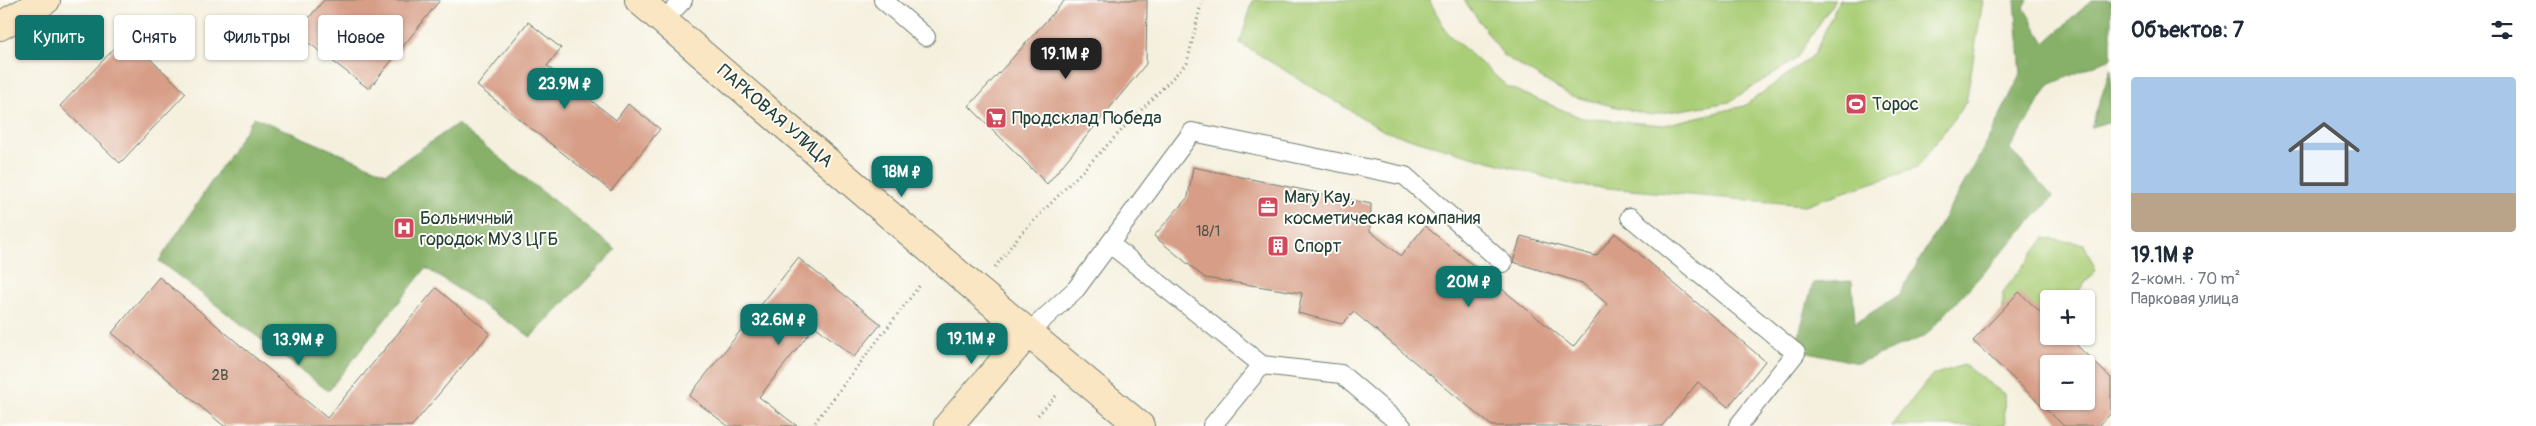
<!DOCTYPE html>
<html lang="ru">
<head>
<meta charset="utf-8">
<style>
	body { margin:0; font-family:Pangolin,sans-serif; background:#f6f6f7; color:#1f2937; height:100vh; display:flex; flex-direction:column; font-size:19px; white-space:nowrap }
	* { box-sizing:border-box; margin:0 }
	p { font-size:16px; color:#747a83 }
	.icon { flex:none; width:28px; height:28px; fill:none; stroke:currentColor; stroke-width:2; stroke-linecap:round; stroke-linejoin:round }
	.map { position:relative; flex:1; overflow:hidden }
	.drawer { display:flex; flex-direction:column; background:#fff; width:425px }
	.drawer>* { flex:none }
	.banner { position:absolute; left:15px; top:15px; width:475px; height:45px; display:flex; gap:10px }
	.buttons { position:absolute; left:2040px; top:290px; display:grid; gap:10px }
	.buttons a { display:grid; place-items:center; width:55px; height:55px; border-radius:5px; background:#fff; box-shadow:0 1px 4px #0004; font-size:25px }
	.price { position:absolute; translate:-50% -42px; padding:0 11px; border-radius:10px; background:#0f766e; color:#fff; font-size:16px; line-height:32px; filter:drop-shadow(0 1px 2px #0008) }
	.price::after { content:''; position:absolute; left:50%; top:30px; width:15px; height:11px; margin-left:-8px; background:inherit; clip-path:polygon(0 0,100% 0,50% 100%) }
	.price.on { background:#222; color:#fff }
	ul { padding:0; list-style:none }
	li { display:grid; align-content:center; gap:10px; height:265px; padding:0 20px }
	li+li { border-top:1px solid #e0e1e3 }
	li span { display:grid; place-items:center; height:155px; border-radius:5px; color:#555 }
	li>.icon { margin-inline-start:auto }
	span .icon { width:90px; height:90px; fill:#fffc; stroke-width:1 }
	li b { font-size:21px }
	h2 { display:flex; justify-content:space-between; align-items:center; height:60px; padding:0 20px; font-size:21px }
	.chip { padding:0 18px; border-radius:5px; background:#fff; box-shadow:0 1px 4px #0004; font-size:18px; line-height:45px }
	.chip.on { background:#0f766e; color:#fff }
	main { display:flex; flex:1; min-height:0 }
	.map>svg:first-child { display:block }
	.green { fill:#aace77; stroke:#648656 }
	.forest { fill:#87b168; stroke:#53774e }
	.building { fill:#d79d86; fill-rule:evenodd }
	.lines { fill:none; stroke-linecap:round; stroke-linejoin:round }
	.lane-casing { stroke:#6a7c70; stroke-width:20 }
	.secondary-casing { stroke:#6a7c70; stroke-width:30 }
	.path { stroke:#6a7c70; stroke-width:3; stroke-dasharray:1 4; stroke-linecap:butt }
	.lane { stroke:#fff; stroke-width:18 }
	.secondary { stroke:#fbe6c4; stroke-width:28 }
	.labels { text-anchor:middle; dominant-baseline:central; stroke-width:4; stroke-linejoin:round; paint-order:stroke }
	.number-label { font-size:15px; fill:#4d5548 }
	.poi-label { font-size:18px; fill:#1f3d34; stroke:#fdfcf7; text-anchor:start }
	.street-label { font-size:18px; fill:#1f3d34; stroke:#fdfcf7 }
</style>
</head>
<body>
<main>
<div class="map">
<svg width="2111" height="426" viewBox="0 0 2111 426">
	<rect width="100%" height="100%" fill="#fdfcf7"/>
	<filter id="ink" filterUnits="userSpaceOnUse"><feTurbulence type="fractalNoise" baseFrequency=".02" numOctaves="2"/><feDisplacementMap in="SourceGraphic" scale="10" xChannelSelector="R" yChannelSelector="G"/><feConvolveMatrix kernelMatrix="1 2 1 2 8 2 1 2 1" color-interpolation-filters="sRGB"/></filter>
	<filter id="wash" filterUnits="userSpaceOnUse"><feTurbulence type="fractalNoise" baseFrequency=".0096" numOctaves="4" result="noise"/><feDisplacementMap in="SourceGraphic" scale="20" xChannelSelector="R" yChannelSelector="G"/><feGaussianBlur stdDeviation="1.12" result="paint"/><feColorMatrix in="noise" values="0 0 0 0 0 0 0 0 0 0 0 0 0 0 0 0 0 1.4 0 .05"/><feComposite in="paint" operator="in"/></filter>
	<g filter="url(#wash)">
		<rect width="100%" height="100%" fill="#f5f0de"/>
		<path class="green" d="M1253 0H1429L1448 34 1508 87 1582 118 1664 125 1744 106 1814 55 1839 0H1983L1966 102 1917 168 1805 205 1573 185 1384 131 1240 43Z
			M1464 0H1835L1796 59 1729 102 1650 115 1571 96 1504 56Z
			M2045 238 2084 244 2096 270 2072 299H2049V319L2003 326V292Z
			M1964 365 2004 394 2005 426H1891L1932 375Z"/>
		<path class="forest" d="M2015 0H2028L2024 8 2045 43 2092 0H2111V58L2049 85 2010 149 2053 197 1925 336 1858 363 1795 349 1813 283 1852 281 1855 323 1899 295 1976 163 2021 74Z
			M2111 68V121L2091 127Z
			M254 117 386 173 457 124 616 250 531 337 426 268 328 391 159 261Z"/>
		<g id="blocks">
			<path class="building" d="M324 0H440L369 89 296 33Z
				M1065 0H1147L1146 64 1047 184 969 106Z
				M528 22 561 48 547 66 616 120 628 104 660 129 611 191 477 86Z
				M126 36 186 93 120 163 60 106Z
				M1193 167 1371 204 1370 231 1401 256 1425 226 1573 347 1607 304 1582 283 1513 262 1521 236 1596 256 1615 233 1765 361 1728 407 1698 382 1662 426H1492L1354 312 1342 324 1298 313 1302 293 1205 278 1154 236 1188 197Z
				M798 258 881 324 854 357 815 326 759 397 797 426H728L689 396Z
				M159 277 327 418 436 288 490 333 412 426H224L112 333Z
				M2019 292 2049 320V336H2067L2111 378V413L2099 426H2064L1973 341ZM2049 364H2086V401H2049Z"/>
		</g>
	</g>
	<g filter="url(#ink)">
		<use href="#blocks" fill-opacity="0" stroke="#6a7c70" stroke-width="1"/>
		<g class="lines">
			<g class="lane-casing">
				<path id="lane" d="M883 0 926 37
					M664 20 683 0
					M1630 217 1796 353 1738 426
					M1110 244 1262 365 1341 374 1402 426
					M1028 333 1076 289 1192 132 1405 176 1503 263
					M1212 426 1262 365"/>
			</g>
			<g class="secondary-casing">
				<path id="secondary" d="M639 0 977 290 1140 426
					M0 26 46 0
					M948 426 1028 333"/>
			</g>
			<path class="path" d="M995 267 1018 237 1187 63 1202 0
				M1038 415 1057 395
				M812 426 920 285"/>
			<use href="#lane" class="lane"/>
			<use href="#secondary" class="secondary"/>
		</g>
	</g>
	<defs>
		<g id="stadium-square" transform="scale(1.125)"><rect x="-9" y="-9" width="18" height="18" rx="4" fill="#d1495b" stroke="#fdfcf7"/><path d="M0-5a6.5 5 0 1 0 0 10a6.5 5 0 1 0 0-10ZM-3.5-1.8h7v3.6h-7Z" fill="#fff"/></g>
		<g id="supermarket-square" transform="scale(1.125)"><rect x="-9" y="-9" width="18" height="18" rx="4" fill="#d1495b" stroke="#fdfcf7"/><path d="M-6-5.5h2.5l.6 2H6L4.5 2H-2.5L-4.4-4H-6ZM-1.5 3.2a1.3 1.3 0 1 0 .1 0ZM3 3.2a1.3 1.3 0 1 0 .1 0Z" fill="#fff"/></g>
		<g id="office-square" transform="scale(1.125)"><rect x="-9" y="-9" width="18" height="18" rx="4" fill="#d1495b" stroke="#fdfcf7"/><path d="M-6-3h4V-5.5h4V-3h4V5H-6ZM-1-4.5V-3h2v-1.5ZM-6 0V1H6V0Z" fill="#fff"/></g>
		<g id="hospital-square" transform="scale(1.125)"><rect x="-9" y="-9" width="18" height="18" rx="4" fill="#d1495b" stroke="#fdfcf7"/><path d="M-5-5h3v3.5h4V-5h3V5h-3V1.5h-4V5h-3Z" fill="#fff"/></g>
		<g id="building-square" transform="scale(1.125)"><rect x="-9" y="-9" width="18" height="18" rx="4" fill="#d1495b" stroke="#fdfcf7"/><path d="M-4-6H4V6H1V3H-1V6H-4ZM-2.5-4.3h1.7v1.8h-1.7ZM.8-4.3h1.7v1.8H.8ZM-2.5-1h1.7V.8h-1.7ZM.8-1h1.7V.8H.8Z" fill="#fff"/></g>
	</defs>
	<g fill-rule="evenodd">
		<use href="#stadium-square" x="1856" y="104"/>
		<use href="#supermarket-square" x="996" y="118"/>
		<use href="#office-square" x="1268" y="207"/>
		<use href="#hospital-square" x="404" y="228"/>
		<use href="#building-square" x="1278" y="246"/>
	</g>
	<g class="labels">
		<g class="number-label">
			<text x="1208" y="231">18/1</text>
			<text x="220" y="375">2В</text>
		</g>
		<g class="poi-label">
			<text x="1872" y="104">Торос</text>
			<text x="1012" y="118">Продсклад Победа</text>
			<text x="1284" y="197">Mary Kay,<tspan x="1284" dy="21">косметическая компания</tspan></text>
			<text x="420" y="218">Больничный<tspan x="420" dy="21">городок МУЗ ЦГБ</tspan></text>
			<text x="1294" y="246">Спорт</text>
		</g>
		<g class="street-label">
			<text transform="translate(775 116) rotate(41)">ПАРКОВАЯ УЛИЦА</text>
		</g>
	</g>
</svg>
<div class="buttons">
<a>+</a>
<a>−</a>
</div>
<b class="price on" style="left:1066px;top:80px">19.1M ₽</b>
<b class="price" style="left:565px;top:110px">23.9M ₽</b>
<b class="price" style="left:902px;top:198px">18M ₽</b>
<b class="price" style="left:1469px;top:308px">20M ₽</b>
<b class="price" style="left:779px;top:346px">32.6M ₽</b>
<b class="price" style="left:972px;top:365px">19.1M ₽</b>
<b class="price" style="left:299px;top:366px">13.9M ₽</b>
<div class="banner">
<a class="chip on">Купить</a>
<a class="chip">Снять</a>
<a class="chip">Фильтры</a>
<a class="chip">Новое</a>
</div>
</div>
<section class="drawer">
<h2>Объектов: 7<svg class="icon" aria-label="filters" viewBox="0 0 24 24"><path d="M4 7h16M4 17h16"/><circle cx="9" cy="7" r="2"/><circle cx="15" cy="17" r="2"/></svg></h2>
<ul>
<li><span style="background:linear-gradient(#a9c7e8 75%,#b9a48a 0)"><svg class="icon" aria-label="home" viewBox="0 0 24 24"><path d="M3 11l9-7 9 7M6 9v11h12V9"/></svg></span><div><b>19.1M ₽</b><p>2-комн. · 70 m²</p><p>Парковая улица</p></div></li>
</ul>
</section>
</main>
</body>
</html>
